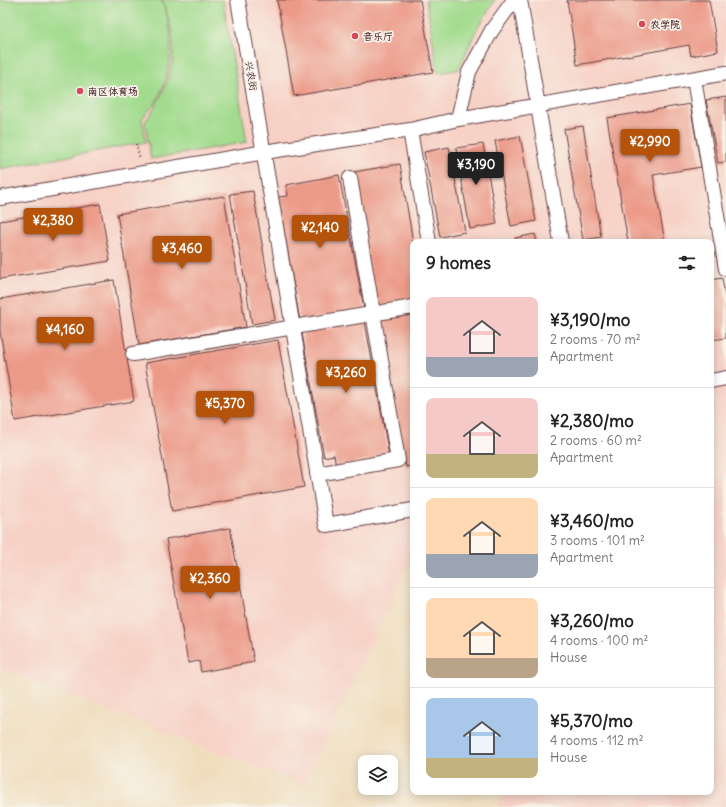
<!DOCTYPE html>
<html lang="en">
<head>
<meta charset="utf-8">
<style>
	body { margin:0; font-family:Delius,"LXGW WenKai TC",sans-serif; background:#f2f2f2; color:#222; height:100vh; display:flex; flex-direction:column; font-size:15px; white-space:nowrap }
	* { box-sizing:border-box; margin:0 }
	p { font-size:13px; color:#767676 }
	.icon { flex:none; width:22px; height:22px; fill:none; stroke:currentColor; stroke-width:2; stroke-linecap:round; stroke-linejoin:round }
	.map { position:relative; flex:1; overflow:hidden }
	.drawer { position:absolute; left:410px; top:239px; width:304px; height:556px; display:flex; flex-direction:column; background:#fff; border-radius:8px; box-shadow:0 2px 10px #0003 }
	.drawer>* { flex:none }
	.controls { position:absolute; left:358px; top:755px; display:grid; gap:8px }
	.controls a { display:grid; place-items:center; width:40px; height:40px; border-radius:8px; background:#fff; box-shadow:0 2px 10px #0003; font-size:20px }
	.price { position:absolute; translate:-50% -34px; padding:0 9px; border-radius:4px; background:#b45309; color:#fff; font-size:13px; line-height:26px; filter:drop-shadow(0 1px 2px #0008) }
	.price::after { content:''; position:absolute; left:50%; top:24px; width:12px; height:9px; margin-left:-6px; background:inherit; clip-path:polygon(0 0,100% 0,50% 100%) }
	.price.on { background:#222; color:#fff }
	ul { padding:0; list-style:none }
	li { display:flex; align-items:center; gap:12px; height:100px; padding:0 16px }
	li+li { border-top:1px solid #e0e0e0 }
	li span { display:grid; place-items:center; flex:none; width:112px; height:80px; border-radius:8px; color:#555 }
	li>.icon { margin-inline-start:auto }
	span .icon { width:48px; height:48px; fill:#fffc; stroke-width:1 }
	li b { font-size:17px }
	h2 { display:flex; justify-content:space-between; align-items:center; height:48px; padding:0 16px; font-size:17px }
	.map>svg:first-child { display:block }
	.built { fill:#f7d1c6 }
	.green { fill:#a2db8e; stroke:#767d5c }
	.building { fill:#ec9a88 }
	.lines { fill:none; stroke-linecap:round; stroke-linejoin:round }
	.minor-casing { stroke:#633c41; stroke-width:16 }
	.path { stroke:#633c41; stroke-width:2.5; stroke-dasharray:1 3; stroke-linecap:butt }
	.minor { stroke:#fff; stroke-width:14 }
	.poi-dot { fill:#d1495b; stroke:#f7f3e8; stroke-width:1.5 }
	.labels { text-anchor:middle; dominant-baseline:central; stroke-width:3.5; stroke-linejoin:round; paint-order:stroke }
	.poi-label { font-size:10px; font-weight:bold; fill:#4a1f2b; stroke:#f7f3e8; text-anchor:start }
	.street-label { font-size:10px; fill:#4a1f2b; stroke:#f7f3e8 }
</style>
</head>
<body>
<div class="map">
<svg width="726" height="807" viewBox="0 0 726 807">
	<rect width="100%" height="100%" fill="#f7f3e8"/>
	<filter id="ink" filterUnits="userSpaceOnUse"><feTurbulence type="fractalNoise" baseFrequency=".025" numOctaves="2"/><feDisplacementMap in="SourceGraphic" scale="8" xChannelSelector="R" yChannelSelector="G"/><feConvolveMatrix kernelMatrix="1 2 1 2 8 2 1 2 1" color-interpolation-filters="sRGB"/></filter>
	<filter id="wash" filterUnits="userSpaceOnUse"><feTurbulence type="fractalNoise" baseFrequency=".012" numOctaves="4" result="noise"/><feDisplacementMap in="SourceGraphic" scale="16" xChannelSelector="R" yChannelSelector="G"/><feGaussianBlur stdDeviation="0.9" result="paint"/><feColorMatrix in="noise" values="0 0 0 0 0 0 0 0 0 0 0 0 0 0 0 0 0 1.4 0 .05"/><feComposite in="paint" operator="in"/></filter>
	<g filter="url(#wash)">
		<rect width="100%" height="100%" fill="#f0ddbd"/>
		<path class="built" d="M0 0H726V807H497L503 792H711V242H413V555L304 785 0 669Z"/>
		<path class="green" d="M0 0H161C176 31 173 72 156 102 152 108 146 113 142 119L146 142 0 169Z
			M162 0H223L247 142 151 159 145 122C174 81 182 47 162 0Z
			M426 0H495L476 31 458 70 438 73Z"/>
		<g id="blocks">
			<path class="building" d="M277 0H420L433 72 294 96Z
				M567 0H709L718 51 691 56 689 45 577 65Z
				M726 97V162L718 163 706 100Z
				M690 104 701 167 653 175 665 242H628L607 118Z
				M583 126 601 237 583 240 564 129Z
				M520 136 536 221 511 226 495 141Z
				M483 144 497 224 470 229 456 148Z
				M449 147 465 232 440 237 424 152Z
				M400 164 413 243V301L376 307 354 172Z
				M339 175 364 309 300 321 278 197 288 196 286 185Z
				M253 191 275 320 252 324 230 194Z
				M224 196 246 327 139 345 117 214Z
				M100 204 110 261 0 279V221Z
				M535 234 537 242H515V238Z
				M722 278 726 302V338L711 340V280Z
				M114 280 134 401 15 421 0 331V299Z
				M413 312V465L406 467 379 318Z
				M365 322 389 456 336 466 334 455 324 457 302 333Z
				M278 340 304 487 172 511 145 363Z
				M230 528 254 662 201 672 199 661 188 663 166 539Z"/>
		</g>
	</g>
	<g filter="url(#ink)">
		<use href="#blocks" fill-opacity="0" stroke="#633c41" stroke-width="1"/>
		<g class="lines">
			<g class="minor-casing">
				<path id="minor" d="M238 0 326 525 413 510
					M520 0 561 242
					M694 79 726 269
					M458 119 469 72 492 30 514 0
					M410 130 429 242
					M0 198 264 152 410 130 458 119 726 73
					M133 354 413 307
					M711 381 726 378
					M317 474 398 460 350 178"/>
			</g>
			<path class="path" d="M136 144 140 159"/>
			<use href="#minor" class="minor"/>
		</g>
	</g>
	<g class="poi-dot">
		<circle cx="642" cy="24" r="4"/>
		<circle cx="355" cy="36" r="4"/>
		<circle cx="80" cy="91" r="4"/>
	</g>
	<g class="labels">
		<g class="poi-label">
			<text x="650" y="24">农学院</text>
			<text x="363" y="36">音乐厅</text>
			<text x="88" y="91">南区体育场</text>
		</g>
		<g class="street-label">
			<text transform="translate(251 76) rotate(80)">兴农街</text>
		</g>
	</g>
</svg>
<div class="controls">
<a><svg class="icon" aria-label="layers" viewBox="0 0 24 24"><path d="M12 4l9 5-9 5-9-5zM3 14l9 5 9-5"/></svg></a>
</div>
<b class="price" style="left:650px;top:163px">¥2,990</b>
<b class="price on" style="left:476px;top:186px">¥3,190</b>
<b class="price" style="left:53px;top:242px">¥2,380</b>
<b class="price" style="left:320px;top:249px">¥2,140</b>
<b class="price" style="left:182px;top:270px">¥3,460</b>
<b class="price" style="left:65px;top:351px">¥4,160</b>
<b class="price" style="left:346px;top:394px">¥3,260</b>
<b class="price" style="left:225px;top:425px">¥5,370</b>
<b class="price" style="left:210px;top:600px">¥2,360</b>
<section class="drawer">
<h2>9 homes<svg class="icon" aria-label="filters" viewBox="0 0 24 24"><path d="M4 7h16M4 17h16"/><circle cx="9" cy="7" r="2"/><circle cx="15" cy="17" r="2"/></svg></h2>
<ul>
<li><span style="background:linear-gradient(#f6c9c9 75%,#9aa5b1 0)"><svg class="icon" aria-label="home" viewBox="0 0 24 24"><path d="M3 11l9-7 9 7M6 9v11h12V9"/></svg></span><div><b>¥3,190/mo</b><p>2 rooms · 70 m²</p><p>Apartment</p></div></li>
<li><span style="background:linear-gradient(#f6c9c9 70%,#c2b280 0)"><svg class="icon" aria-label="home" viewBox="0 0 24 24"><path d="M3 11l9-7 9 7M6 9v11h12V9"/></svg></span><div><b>¥2,380/mo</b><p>2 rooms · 60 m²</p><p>Apartment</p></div></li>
<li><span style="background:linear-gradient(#ffd9b3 70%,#9aa5b1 0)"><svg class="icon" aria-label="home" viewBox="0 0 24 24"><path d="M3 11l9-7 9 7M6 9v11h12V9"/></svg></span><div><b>¥3,460/mo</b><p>3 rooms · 101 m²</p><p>Apartment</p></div></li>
<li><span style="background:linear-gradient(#ffd9b3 75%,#b9a48a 0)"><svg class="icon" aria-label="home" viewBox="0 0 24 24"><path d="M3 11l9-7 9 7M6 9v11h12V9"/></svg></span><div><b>¥3,260/mo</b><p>4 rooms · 100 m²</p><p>House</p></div></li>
<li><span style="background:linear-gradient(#a9c7e8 75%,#c2b280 0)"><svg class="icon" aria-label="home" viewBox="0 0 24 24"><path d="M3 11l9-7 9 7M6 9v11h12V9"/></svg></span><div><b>¥5,370/mo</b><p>4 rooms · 112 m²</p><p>House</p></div></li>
</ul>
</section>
</div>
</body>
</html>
